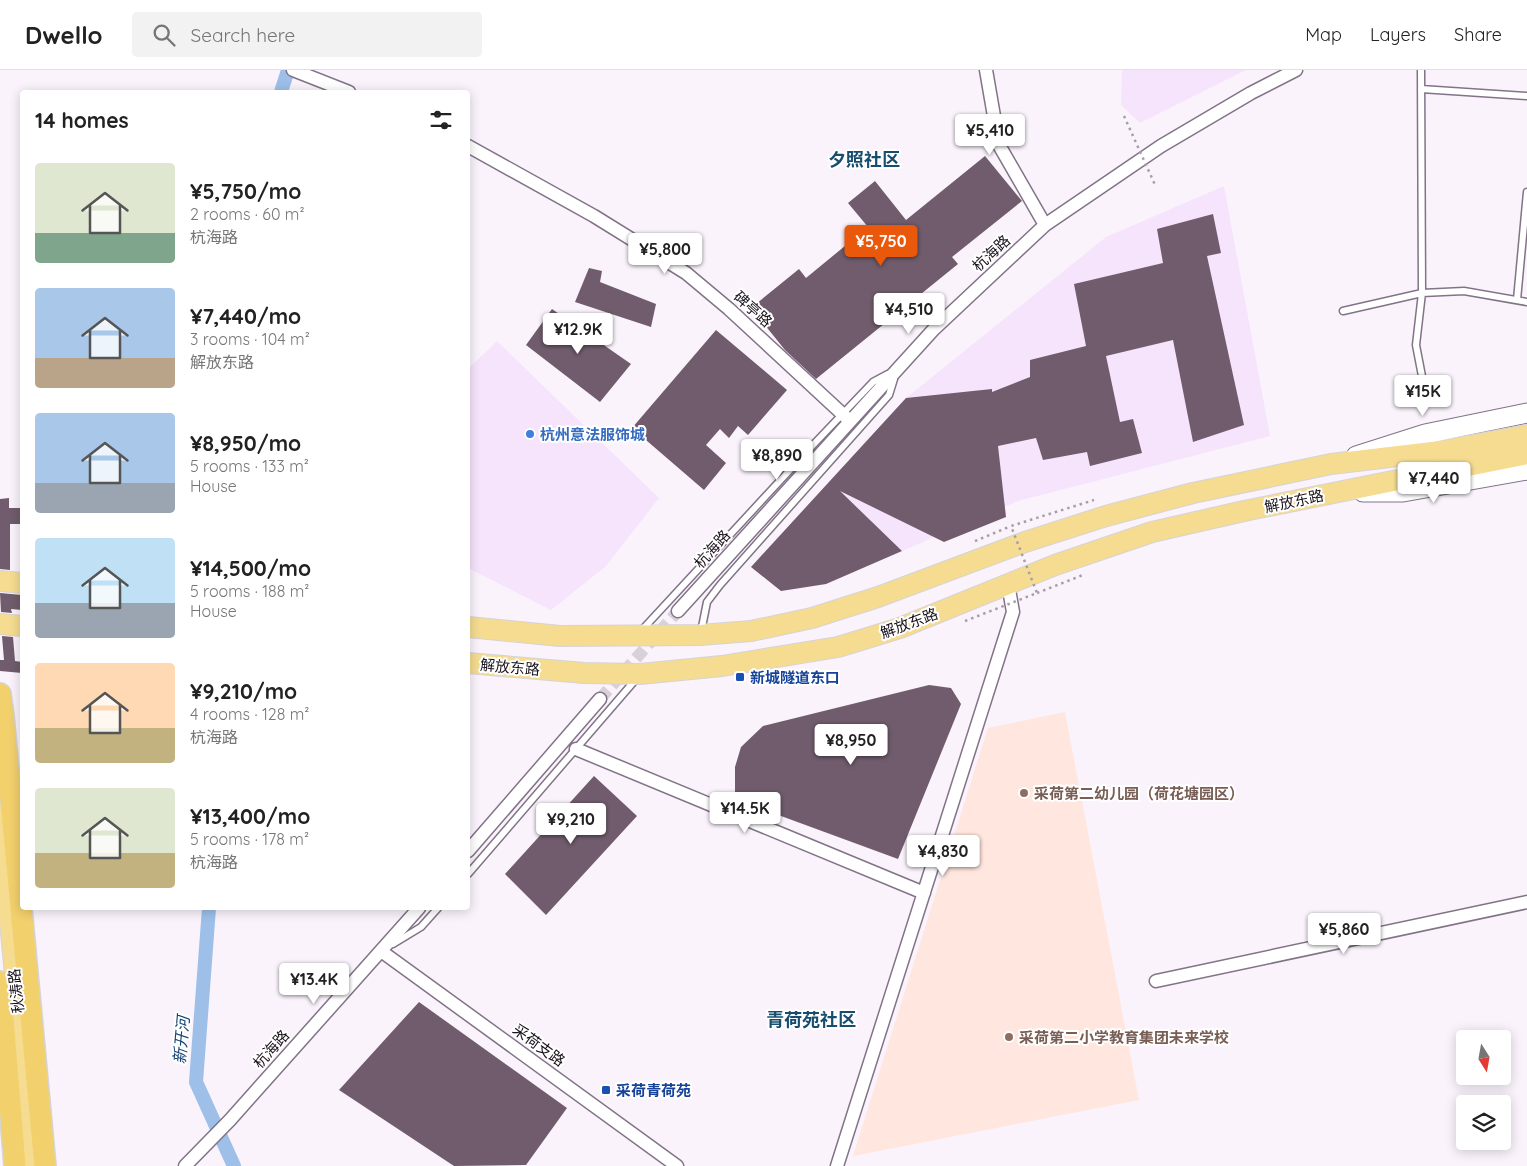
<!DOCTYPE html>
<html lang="en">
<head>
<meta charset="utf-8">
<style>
	body { margin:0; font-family:Quicksand,"Noto Sans SC",sans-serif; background:#f2f2f2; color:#222; height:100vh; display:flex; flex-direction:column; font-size:19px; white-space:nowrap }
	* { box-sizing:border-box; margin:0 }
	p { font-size:16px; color:#767676 }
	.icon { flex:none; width:28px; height:28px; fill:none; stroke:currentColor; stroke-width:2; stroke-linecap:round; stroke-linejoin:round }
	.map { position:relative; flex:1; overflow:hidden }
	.drawer { position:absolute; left:20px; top:20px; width:450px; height:820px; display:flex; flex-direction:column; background:#fff; border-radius:5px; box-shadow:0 2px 12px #0003 }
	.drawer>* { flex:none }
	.needle { width:32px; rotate:169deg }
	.tools { position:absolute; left:1456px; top:960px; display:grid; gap:10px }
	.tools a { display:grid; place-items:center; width:55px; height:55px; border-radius:5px; background:#fff; box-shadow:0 2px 12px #0003; font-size:25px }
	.price { position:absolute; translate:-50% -42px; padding:0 11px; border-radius:5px; background:#fff; color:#222; font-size:16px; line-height:32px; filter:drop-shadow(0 1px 2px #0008) }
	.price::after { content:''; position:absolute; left:50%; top:30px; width:15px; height:11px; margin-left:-8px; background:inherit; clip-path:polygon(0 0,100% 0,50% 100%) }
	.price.on { background:#ea580c; color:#fff }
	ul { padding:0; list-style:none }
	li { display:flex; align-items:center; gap:15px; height:125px; padding:0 15px }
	li span { display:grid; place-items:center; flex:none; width:140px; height:100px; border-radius:5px; color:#555 }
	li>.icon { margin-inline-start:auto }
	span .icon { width:60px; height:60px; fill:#fffc; stroke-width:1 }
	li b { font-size:21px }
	h2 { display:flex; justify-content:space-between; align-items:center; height:60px; padding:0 15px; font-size:21px }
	header { display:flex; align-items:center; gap:30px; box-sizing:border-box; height:70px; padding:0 25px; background:#fff; border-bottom:1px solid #e0e0e0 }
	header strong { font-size:24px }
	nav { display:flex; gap:28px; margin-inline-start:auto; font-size:18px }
	.search { width:350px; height:45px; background:#f2f2f2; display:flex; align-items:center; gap:12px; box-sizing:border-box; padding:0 18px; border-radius:5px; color:#767676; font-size:19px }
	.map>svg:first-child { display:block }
	.built { fill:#f6e4fc }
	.education { fill:#ffe6de }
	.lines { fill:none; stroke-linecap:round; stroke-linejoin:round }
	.canal { stroke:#9dbfe8; stroke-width:14 }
	.building { fill:#705c6c }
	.minor-tunnel { stroke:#d8d1da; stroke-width:12; stroke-dasharray:12 6; stroke-linecap:butt }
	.service-casing { stroke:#827387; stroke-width:9 }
	.minor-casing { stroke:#827387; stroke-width:15 }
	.secondary-casing { stroke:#827387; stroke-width:21 }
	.primary-casing { stroke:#d5d4d6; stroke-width:22 }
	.trunk-casing { stroke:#d5d4d6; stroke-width:24 }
	.path { stroke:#a69fa8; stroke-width:2.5; stroke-dasharray:2.5 4; stroke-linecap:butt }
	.service { stroke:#fff; stroke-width:6 }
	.minor { stroke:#fff; stroke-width:12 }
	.secondary { stroke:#fff; stroke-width:19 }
	.primary { stroke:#f5dc91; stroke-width:20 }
	.trunk { stroke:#f2d06c; stroke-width:21 }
	.path-bridge { stroke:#a69fa8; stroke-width:2.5; stroke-dasharray:2.5 4; stroke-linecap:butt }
	.shop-dot { fill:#3f7fe0; stroke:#fff; stroke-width:2 }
	.transit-dot { fill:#1a4fb4; stroke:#fff; stroke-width:2 }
	.education-dot { fill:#8d6e63; stroke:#fff; stroke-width:2 }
	.labels { text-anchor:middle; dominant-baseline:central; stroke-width:4; stroke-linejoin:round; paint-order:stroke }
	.street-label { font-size:15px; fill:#18121a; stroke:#fff }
	.shop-label { font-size:15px; font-weight:bold; fill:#366cbe; stroke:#fff; text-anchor:start }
	.transit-label { font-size:15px; font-weight:bold; fill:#164399; stroke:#fff; text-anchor:start }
	.education-label { font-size:15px; font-weight:bold; fill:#785e54; stroke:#fff; text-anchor:start }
	.water-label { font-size:16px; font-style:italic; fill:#124274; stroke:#fff }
	.quarter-label { font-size:18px; font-weight:bold; fill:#174d6f; stroke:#fff }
</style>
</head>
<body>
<header>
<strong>Dwello</strong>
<div class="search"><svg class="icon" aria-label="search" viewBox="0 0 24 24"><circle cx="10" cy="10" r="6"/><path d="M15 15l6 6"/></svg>Search here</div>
<nav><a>Map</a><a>Layers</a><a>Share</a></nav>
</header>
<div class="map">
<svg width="1527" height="1096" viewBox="0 0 1527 1096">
	<rect width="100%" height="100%" fill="#faf3fc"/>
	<path class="built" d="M1122 0H1246L1140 53 1121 35Z
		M1224 116 1270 366 1018 431 826 514 781 521 751 497 906 328 1106 167Z
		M497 271 659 428 606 496 551 540 468 498V299Z"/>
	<path class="education" d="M1065 642 1139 1030 853 1086 988 658Z"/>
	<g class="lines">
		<path class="canal" d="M281 22 288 0
			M209 838 196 1012 234 1096"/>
	</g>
	<path class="building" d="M985 86 1022 131 952 187 958 194 816 309 785 280 751 238 799 199 806 208 868 157 848 133 875 111 906 150Z
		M1213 144 1221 183 1207 186 1244 355 1193 372 1173 270 1106 286 1120 352 1133 349 1142 383 1090 396 1087 382 1043 390 1036 368 998 376 1006 447 944 472 840 421 902 481 826 514 781 521 751 497 906 328 992 319V322L1030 307V290L1086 276 1074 214 1163 193 1157 159Z
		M589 198 602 201 600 212 656 234 651 257 575 232Z
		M552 239 631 294 600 332 526 275Z
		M716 260 787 320 748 365 738 356 729 368 720 359 706 375 726 393 704 420 632 358Z
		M9 428V438H22V454H10V500L0 499V429Z
		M0 523 22 525V540L11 539 12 543 1 542Z
		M2 566 13 567 15 591 22 592V603L0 601V590H4Z
		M929 615 951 618 961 634 898 789 735 729V697L741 677 763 656Z
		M594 706 637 746 546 845 505 804Z
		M419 932 567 1038 526 1095 454 1096 339 1020Z"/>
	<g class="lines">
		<path class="minor-tunnel" d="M600 629 678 541"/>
		<g class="service-casing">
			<path id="service" d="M1421 0 1422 223 1416 275 1426 327
				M1421 19 1527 26
				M1517 230 1527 122
				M1343 241 1422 223 1464 221 1527 232
				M641 561 813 375 873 312 888 304
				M701 562 707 532 720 515 889 325 894 309
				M468 804 637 608
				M393 874 421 857 438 838"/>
		</g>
		<g class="minor-casing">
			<path id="minor" d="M293 0 349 22
				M986 0 999 75 1045 155
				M468 76 594 146 686 203 729 239 850 351
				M678 541 934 259 1045 155 1161 76 1251 23 1296 0
				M576 679 924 823
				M468 781 600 629
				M381 881 677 1096
				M1156 911 1527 832
				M185 1096 230 1050 419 838
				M837 1096 1013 542 1008 514"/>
		</g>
		<g class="secondary-casing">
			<path id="secondary" d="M1356 386 1425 364 1527 343
				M1363 422H1403L1527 400"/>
		</g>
		<g class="primary-casing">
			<path id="primary" d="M0 511 22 513
				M0 554 22 556
				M468 557 560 566 700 565 751 561 812 548 878 527 1025 472 1106 446 1193 423 1331 394 1441 381 1527 365
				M468 593 584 603 640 604 722 596 838 577 900 558 1055 495 1152 462 1244 441 1527 384
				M0 746 33 1096"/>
		</g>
		<g class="trunk-casing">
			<path id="trunk" d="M0 624 3 645 45 1096
				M0 912 15 1096"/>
		</g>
		<path class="path" d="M975 471 1011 456
			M1037 523 1083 505"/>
		<use href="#service" class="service"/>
		<use href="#minor" class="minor"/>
		<use href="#secondary" class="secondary"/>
		<use href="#primary" class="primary"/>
		<use href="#trunk" class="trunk"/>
		<path class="path-bridge" d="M1124 46 1156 117
			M965 551 1037 523 1011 456 1094 430"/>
	</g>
	<circle class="shop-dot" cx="530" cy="364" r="5"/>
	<g class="transit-dot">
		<rect x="735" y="602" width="10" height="10" rx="2.5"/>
		<rect x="601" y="1015" width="10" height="10" rx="2.5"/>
	</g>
	<g class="education-dot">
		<circle cx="1024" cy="723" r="5"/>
		<circle cx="1009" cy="967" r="5"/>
	</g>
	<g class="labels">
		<g class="street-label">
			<text transform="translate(991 183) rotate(-43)">杭海路</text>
			<text transform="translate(753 239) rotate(42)">碑亭路</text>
			<text transform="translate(1294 431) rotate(-12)">解放东路</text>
			<text transform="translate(712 479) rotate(-48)">杭海路</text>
			<text transform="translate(909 553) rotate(-20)">解放东路</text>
			<text transform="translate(510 597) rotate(5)">解放东路</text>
			<text transform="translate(16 921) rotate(-96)">秋涛路</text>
			<text transform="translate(539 975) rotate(36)">采荷支路</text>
			<text transform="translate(271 979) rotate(-48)">杭海路</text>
		</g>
		<g class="shop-label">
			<text x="540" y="364">杭州意法服饰城</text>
		</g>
		<g class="transit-label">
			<text x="750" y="607">新城隧道东口</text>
			<text x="616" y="1020">采荷青荷苑</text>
		</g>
		<g class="education-label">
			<text x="1034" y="723">采荷第二幼儿园（荷花塘园区）</text>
			<text x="1019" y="967">采荷第二小学教育集团未来学校</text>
		</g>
		<g class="water-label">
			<text transform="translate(181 970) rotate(-85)">新开河</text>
		</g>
		<g class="quarter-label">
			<text x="864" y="89">夕照社区</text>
			<text x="811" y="949">青荷苑社区</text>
		</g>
	</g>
</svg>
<div class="tools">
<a><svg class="needle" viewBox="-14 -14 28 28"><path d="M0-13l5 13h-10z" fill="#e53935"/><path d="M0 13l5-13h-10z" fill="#767676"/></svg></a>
<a><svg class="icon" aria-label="layers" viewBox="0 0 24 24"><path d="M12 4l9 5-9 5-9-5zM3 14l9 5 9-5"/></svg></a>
</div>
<b class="price" style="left:990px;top:86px">¥5,410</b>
<b class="price on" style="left:881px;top:197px">¥5,750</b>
<b class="price" style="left:665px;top:205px">¥5,800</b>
<b class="price" style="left:909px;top:265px">¥4,510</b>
<b class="price" style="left:578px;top:285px">¥12.9K</b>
<b class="price" style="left:1423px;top:347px">¥15K</b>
<b class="price" style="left:777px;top:411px">¥8,890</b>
<b class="price" style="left:1434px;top:434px">¥7,440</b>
<b class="price" style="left:851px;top:696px">¥8,950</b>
<b class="price" style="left:745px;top:764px">¥14.5K</b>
<b class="price" style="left:571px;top:775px">¥9,210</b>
<b class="price" style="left:943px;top:807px">¥4,830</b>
<b class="price" style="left:1344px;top:885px">¥5,860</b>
<b class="price" style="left:314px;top:935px">¥13.4K</b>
<section class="drawer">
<h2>14 homes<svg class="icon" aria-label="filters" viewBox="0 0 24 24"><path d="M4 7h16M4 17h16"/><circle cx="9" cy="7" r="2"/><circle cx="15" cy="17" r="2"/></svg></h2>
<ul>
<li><span style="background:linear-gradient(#dfe7d0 70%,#7fa58c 0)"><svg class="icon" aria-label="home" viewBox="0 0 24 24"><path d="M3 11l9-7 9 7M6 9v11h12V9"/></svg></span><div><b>¥5,750/mo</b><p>2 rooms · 60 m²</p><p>杭海路</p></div></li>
<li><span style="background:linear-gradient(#a9c7e8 70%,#b9a48a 0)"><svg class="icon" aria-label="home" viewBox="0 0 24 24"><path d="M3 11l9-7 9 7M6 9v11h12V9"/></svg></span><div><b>¥7,440/mo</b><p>3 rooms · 104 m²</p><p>解放东路</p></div></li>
<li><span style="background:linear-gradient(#a9c7e8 70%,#9aa5b1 0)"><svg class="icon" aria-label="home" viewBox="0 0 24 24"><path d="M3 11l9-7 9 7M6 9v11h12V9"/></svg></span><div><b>¥8,950/mo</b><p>5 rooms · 133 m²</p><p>House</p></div></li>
<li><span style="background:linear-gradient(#bfe0f5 65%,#9aa5b1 0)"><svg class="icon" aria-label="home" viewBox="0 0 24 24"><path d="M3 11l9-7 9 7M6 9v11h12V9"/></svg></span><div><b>¥14,500/mo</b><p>5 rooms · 188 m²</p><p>House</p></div></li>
<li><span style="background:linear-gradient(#ffd9b3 65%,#c2b280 0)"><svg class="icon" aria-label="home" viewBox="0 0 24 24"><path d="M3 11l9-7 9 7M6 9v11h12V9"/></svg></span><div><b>¥9,210/mo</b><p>4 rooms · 128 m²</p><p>杭海路</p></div></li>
<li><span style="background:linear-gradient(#dfe7d0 65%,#c2b280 0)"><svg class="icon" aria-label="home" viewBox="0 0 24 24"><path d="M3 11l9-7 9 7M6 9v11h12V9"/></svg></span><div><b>¥13,400/mo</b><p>5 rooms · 178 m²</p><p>杭海路</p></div></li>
</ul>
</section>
</div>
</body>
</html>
